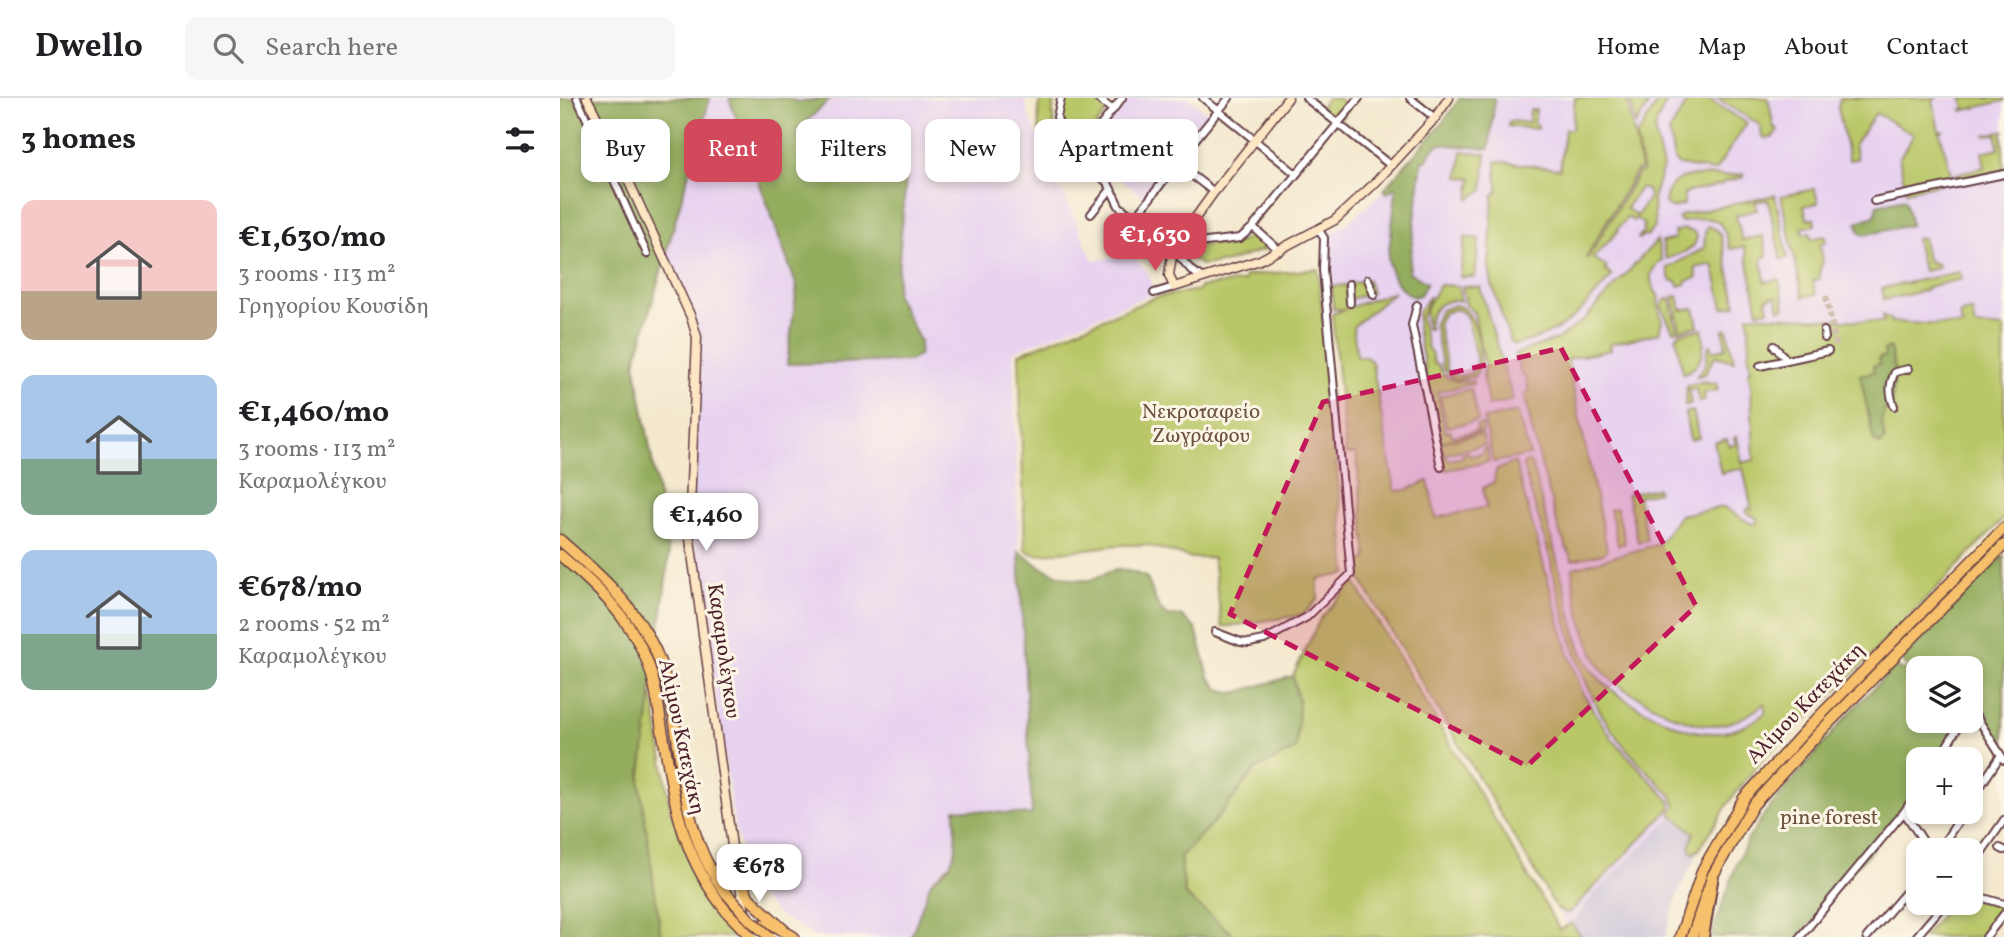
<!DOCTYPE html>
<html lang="en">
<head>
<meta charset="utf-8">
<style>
	body { margin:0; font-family:Vollkorn,serif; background:#f6f6f6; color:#202124; height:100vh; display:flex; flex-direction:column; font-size:26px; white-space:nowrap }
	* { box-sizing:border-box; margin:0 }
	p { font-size:23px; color:#757577 }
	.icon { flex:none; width:38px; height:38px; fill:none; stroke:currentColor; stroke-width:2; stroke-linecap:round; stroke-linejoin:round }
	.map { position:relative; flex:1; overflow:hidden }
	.drawer { display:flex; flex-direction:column; background:#fff; width:560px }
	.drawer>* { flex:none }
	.hud { position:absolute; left:21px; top:21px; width:665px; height:63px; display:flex; gap:14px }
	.buttons { position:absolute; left:1346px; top:558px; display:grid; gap:14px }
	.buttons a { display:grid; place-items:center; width:77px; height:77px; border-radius:14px; background:#fff; box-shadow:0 4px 10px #0003; font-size:35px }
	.price { position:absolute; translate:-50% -60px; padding:0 16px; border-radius:14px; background:#fff; color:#222; font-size:23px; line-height:46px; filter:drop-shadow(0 2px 4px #0008) }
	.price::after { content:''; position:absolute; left:50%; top:42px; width:21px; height:16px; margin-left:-10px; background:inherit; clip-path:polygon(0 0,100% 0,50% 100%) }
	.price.on { background:#d1495b; color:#fff }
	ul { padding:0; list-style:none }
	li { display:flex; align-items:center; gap:21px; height:175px; padding:0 21px }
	li span { display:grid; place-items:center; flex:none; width:196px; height:140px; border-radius:14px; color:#555 }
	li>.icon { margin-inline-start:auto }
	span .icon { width:84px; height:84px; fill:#fffc; stroke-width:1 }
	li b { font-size:30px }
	h2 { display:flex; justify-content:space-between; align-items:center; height:84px; padding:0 21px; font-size:30px }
	.chip { padding:0 24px; border-radius:14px; background:#fff; box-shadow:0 4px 10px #0003; font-size:24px; line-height:63px }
	.chip.on { background:#d1495b; color:#fff }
	header { display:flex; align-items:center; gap:42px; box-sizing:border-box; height:98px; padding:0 35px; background:#fff; border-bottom:2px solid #e0e0e0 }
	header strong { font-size:33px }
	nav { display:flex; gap:38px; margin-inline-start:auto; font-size:24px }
	.search { width:490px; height:63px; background:#f6f6f6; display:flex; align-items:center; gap:18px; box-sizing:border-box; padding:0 24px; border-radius:14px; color:#757577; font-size:26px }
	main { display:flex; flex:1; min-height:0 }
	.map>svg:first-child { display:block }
	.built { fill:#e7d2f0 }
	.industrial { fill:#c8bfd8 }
	.green { fill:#bac769; stroke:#82734a; stroke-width:2; fill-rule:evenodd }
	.forest { fill:#93ac5d; stroke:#6e6644; stroke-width:2 }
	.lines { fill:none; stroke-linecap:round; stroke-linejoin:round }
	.street-tunnel { stroke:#d2c1ae; stroke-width:6; stroke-dasharray:6 3; stroke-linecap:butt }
	.street-casing { stroke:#643d44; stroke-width:10 }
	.secondary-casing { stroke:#643d44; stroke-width:11 }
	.primary-casing { stroke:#643d44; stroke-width:13 }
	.highway-casing { stroke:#643d44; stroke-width:14 }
	.street { stroke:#fff; stroke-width:6 }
	.secondary { stroke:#fce6c4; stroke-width:8 }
	.primary { stroke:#f7c06c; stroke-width:10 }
	.highway { stroke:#f7c06c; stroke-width:10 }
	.primary-bridge-casing { stroke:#643d44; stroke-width:13; stroke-linecap:butt }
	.primary-bridge { stroke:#f7c06c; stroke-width:10 }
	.marked { fill:#c2185b; fill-opacity:0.2; stroke:#c2185b; stroke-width:5; stroke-dasharray:14 9; stroke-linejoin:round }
	.labels { text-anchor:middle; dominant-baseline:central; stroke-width:6; stroke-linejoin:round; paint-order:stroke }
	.park-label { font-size:21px; fill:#6c513e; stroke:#fcf5e5 }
	.street-label { font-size:21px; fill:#4a1f2b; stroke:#fcf5e5 }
</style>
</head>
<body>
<header>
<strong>Dwello</strong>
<div class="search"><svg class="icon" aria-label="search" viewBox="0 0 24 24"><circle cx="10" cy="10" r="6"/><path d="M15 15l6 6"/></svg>Search here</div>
<nav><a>Home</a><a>Map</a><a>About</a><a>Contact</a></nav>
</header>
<main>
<section class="drawer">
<h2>3 homes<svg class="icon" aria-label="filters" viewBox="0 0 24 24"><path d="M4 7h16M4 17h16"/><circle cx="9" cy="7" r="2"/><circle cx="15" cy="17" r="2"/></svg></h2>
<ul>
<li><span style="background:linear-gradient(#f6c9c9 65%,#b9a48a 0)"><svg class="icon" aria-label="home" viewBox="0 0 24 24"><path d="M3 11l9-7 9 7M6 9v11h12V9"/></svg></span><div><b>€1,630/mo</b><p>3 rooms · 113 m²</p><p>Γρηγορίου Κουσίδη</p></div></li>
<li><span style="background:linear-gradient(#a9c7e8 60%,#7fa58c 0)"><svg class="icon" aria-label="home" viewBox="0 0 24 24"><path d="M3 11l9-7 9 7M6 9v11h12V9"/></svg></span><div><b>€1,460/mo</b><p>3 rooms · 113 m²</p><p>Καραμολέγκου</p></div></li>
<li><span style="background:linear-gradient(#a9c7e8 60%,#7fa58c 0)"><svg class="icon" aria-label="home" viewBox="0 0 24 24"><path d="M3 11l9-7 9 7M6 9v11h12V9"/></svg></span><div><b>€678/mo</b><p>2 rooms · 52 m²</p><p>Καραμολέγκου</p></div></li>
</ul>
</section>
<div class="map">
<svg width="1444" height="839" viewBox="0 0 1444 839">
	<rect width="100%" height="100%" fill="#fcf5e5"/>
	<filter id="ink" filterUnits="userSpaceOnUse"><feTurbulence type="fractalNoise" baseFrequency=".0143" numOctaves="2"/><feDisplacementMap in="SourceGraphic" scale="14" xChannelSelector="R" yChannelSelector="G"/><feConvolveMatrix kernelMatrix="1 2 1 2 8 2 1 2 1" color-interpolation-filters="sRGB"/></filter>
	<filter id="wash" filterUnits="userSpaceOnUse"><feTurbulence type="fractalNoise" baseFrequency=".00686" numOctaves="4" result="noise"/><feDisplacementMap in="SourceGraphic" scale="28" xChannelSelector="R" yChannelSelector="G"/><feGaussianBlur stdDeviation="1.57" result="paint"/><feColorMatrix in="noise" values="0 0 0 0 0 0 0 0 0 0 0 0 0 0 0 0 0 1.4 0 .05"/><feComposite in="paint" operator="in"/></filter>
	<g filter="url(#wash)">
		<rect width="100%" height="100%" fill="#f4e9cf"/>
		<path class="built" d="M36 0H464L469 19 533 162 552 160 564 143 578 164 588 174 594 195 453 254 459 453 472 717 395 712 396 751 390 767 371 784 351 839H255L216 815 191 789 174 725 129 410 139 237Z
			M569 0H628L650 17 585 100 526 55Z
			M900 0H1444V420L1285 585 1206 657 1172 698 1139 752 1113 719 1034 796 1007 827 799 479 796 463 807 461 796 356H786L772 216 767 138 789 124 819 97 880 28Z"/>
		<path class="industrial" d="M1113 718 1134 736 1130 747 1133 755 1139 752 1117 798 1105 839H1021L1011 825 1034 796Z"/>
		<path class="green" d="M480 0H495C489 22 497 42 514 58L497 78C481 47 475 35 480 0Z
			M505 0H532L548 12 519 50C505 36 498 20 505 0Z
			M767 0H778L789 10 778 24 759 11Z
			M1015 0H1067L1081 71 1076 73 1026 159 1028 160 1078 75 1083 74 1076 40 1100 0H1108L1096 26 1095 36 1103 69 1093 101 1095 128 1087 138H1083L1079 141 1078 140 1084 133 1082 130 1084 127 1076 120 1073 123 1068 119 1057 131 1058 133 1033 160 1047 169 1045 172 1052 178C1019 215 1006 235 954 247L950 243 932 186 929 169 933 97 937 94C938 82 935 74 936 63L1000 71 1005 31H1012ZM1080 90 1087 92 1089 99 1077 118 1066 110Z
			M1070 0H1092L1076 27Z
			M1130 0H1147L1187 25 1155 73 1119 67 1114 62 1109 34Z
			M1157 0H1208L1214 30H1217L1218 33 1212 40 1209 39 1207 41 1202 38 1200 27Z
			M1287 0H1376L1373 2 1379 33H1383L1380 35 1393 83 1346 93 1339 60 1354 37 1316 15 1294 47 1297 61 1289 62 1278 10 1280 1Z
			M1402 0H1444V3L1401 13 1405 10Z
			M970 12H976L974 26 978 27V31L948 28 949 23 969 25Z
			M1444 33 1442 35 1444 72 1396 82 1395 76 1425 69 1422 54 1439 50 1436 36 1424 37Z
			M902 53 926 56 923 92 909 101 912 80 899 79Z
			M1183 76 1184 79 1163 84V86L1124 95V107L1110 110 1105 105C1109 64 1154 83 1183 76Z
			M1255 91 1258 105 1244 108 1247 121 1254 120 1255 127 1242 130 1243 136 1250 134 1251 141 1265 138 1266 144 1260 146 1263 163 1259 175 1260 181 1253 183 1256 196 1243 199 1221 98Z
			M1215 97 1228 160 1221 161 1208 102 1195 104 1197 112 1176 117 1182 142 1203 138 1207 158 1202 160 1205 184 1219 181 1225 210 1219 211 1216 198 1206 201 1208 212 1198 214 1185 149 1170 151C1163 118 1154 117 1122 124L1118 121 1122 117Z
			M1148 128 1156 131 1161 138 1176 207 1163 210 1153 166 1135 170 1137 180 1126 183V186L1119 188 1118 184 1110 182 1107 170 1143 151C1147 144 1142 134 1148 128Z
			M1123 131 1134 134 1137 139C1135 154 1118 156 1106 161L1102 144 1115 141 1114 134Z
			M694 134 711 149 668 164 641 167 631 160 630 155 637 148 682 143Z
			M905 139 919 141 915 179H900Z
			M1363 140 1367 162 1378 167V170L1363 173 1356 141Z
			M1097 142 1102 163C1086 173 1089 185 1099 199L1098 206 1102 223 1099 235 1050 246 1051 252 1007 261 1047 451 1045 455 1012 462 999 433 972 332 965 298 969 292 965 278 961 277 955 256 997 241 1024 222Z
			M758 171 787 476 758 481V501L743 517 662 529 653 460H632L587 447H559L476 457 465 452 459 256 596 199 639 192 640 189 685 183 684 178Z
			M1400 174 1402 181 1371 188 1364 193 1324 202 1322 190Z
			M808 182 812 195 791 201 790 186Z
			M786 187 788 210 834 194 793 229 797 259 805 258 812 264 835 393 846 392 868 383 876 420 927 409 923 390 934 384 936 372 955 364 1008 554 1023 596 1053 642 1111 704 1110 711 1105 716 1010 814 1006 815 997 811 799 479 796 463 807 461 796 356H786L772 216 786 211H773L772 188Z
			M879 187 898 188 901 203C884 200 870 209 869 227L871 231H867L865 213Z
			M902 188 920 189 953 302 928 308 923 277 925 266 914 215 906 207Z
			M870 198 861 220 868 251 871 254 874 266H878C883 283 897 285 913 283V286L877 294 885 334 891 333 892 338 917 333 916 328 922 326 923 333 880 344 922 336 925 347 884 356V358H887L889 362 903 359V355L908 354 909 358 923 355V351L927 350 929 364 886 372 857 231 858 213Z
			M1118 198 1121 212 1134 210 1138 228 1120 232 1113 199Z
			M1110 200 1117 233H1113L1101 208 1105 202Z
			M895 207C917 211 919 246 921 266L914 279 895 282 883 271 874 225 881 212ZM896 211 904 215 908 222 917 265 911 275C901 279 894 280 887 271L878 225 884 215Z
			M1412 213 1415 228 1444 230V420L1285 585 1206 657 1173 698 1139 752 1133 755 1130 753V747L1134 735 1111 716 1115 707 1112 698C1090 675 1065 653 1048 626 1018 582 1008 525 993 476 991 471 992 465 990 460 982 429 972 400 963 368L965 365 968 363 972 367C983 410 995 453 1006 496 1013 522 1017 555 1035 576 1053 598 1085 613 1111 625 1143 641 1177 638 1205 615V605C1160 642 1127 627 1082 601 1068 593 1053 586 1043 573 1029 554 1011 493 1013 470L1099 446 1120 417 1164 409 1190 425 1197 426V420L1186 414 1188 410 1192 412 1183 370 1161 375 1154 344 1167 341 1169 348 1176 346 1174 340 1177 339 1182 365 1194 362 1191 287 1188 274 1191 273 1188 253 1190 252 1188 217 1324 224 1323 217 1331 222V224L1402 228 1400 215Z
			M1142 231C1146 249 1143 269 1123 276L1116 239 1120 235Z
			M1167 231 1174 263 1155 258 1145 276 1137 278 1145 267 1149 247H1151L1153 253 1166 250 1163 232Z
			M1147 283 1148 286 1156 285 1158 292 1144 295 1145 303 1139 304 1136 291 1129 292 1131 306 1125 307 1127 287Z
			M911 291 918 323 887 329 880 298Z
			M1133 313 1139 340 1130 342 1125 315Z
			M957 314 970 357 933 364 924 321Z
			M1097 390 1098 394 1078 398 1087 442 1078 444 1067 396Z
			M1057 410 1065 445 1058 447 1050 411Z
			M20 476 93 598 111 714 134 770 185 839H0Z
			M794 483 1000 832 1011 825 1021 839H676L625 797 620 759 657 720 696 671 736 651 739 608 733 578 760 521Z
			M1411 800 1443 809V813L1421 839H1363L1391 805H1410Z"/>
		<path class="forest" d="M0 0H150L75 265 109 458 80 685 101 839H0Z
			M169 0H227L237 4 271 0 238 32V39L244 45 281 66 306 50 317 62 341 71 346 78 336 197 360 243 359 257 350 263 227 266 237 189Z
			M900 0H935L929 51 880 46 871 53 866 63 862 62 849 174 867 185 860 197 853 199C837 190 831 178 828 161L836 94 835 89 827 95 824 91 880 28Z
			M1345 101 1351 127 1304 137 1299 133 1297 124 1315 118 1317 107Z
			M1330 250 1335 272 1332 305C1318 315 1322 326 1325 342L1320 347 1314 343 1300 277 1314 274 1313 268 1320 266 1319 260 1325 258 1324 252Z
			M459 453C476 468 505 484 529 482 536 481 542 476 549 474 563 469 574 475 586 479 595 495 593 505 607 518H622L636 531 649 579 659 591 674 595 733 578 739 608 736 651 696 671 657 720 620 759 625 797 676 839H351L371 784 390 767 396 751 395 711 472 717Z
			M1444 457V649L1412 602 1411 603 1410 570H1358V586L1342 562Z
			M1333 570 1346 572 1358 593V623H1402L1378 661 1358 662V692L1344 715 1328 727 1308 757 1285 778 1262 812 1240 839H1151L1177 765 1187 743 1205 715 1286 619Z"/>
	</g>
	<g filter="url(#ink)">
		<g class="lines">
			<path class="street-tunnel" d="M1266 198 1277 251"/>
			<g class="street-casing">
				<path id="street" d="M17 0 30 28 32 27
					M501 0 497 19 500 31 517 58 548 85 559 108 613 151 632 173 643 180
					M537 0 553 12
					M643 0 736 76
					M746 0 830 67
					M850 0 875 20
					M30 28 87 156
					M502 77 562 0
					M654 94 616 65 669 0
					M1314 103 1444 76
					M531 116 551 91
					M575 120 614 69
					M693 129 720 153
					M613 151 629 146 680 140 693 129 799 0
					M808 181 814 197
					M789 186 790 205
					M594 195 614 189
					M857 207 852 227 881 369
					M1264 233 1265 240
					M1214 248 1227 262 1268 253
					M1200 268 1227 262
					M1334 308C1329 295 1329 286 1335 274L1348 271
					M655 534 681 544 689 545 704 542 747 519 791 476 763 172 764 140 758 131
					M1411 610 1444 662
					M1378 662 1402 623
					M1410 704 1441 657
					M1344 714 1369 752
					M1440 750 1444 752
					M1379 752 1404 714
					M1410 771 1444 722
					M1410 796 1444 806
					M1240 839 1344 714 1358 693
					M1307 839 1358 780
					M1356 839 1385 805
					M1426 839 1444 816"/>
			</g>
			<g class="secondary-casing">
				<path id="secondary" d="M27 0 63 71 131 219 137 239 129 434 172 748 186 819
					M728 0 654 94 613 151 609 177 614 189 700 162 775 122 814 86 875 20 889 0"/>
			</g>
			<g class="primary-casing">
				<path id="primary" d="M0 442C38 475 75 507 96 554 130 635 109 722 167 796
					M0 457C34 486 67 516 85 558 95 581 98 606 102 631 115 703 119 755 167 814
					M179 779 189 800 225 833
					M199 827 212 826 234 839
					M1120 839 1143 771 1184 700 1248 630 1444 430
					M1132 839 1153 777 1193 707 1257 637 1444 447"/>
			</g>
			<g class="highway-casing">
				<path id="highway" d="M1143 839 1153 777"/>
			</g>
			<use href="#street" class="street"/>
			<use href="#secondary" class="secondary"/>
			<use href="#primary" class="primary"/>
			<use href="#highway" class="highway"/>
			<g class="primary-bridge-casing">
				<path id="primary-bridge" d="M167 796 190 822 210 839
					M167 814 191 839"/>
			</g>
			<use href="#primary-bridge" class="primary-bridge"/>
		</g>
	</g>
	<path class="marked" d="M1001 250 1136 508 967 668 670 516 763 304Z"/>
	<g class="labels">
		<g class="park-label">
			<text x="641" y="314">Νεκροταφείο<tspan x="641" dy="24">Ζωγράφου</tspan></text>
			<text x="1269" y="720">pine forest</text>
		</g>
		<g class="street-label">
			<text transform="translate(163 553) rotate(82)">Καραμολέγκου</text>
			<text transform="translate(1246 606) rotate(-46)">Αλίμου Κατεχάκη</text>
			<text transform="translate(121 639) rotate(78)">Αλίμου Κατεχάκη</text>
		</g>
	</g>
</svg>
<div class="buttons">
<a><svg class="icon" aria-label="layers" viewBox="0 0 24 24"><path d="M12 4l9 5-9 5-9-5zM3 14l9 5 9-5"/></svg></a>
<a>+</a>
<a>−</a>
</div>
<b class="price on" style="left:595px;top:175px">€1,630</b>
<b class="price" style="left:146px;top:455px">€1,460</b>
<b class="price" style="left:199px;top:806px">€678</b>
<div class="hud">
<a class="chip">Buy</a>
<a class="chip on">Rent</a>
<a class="chip">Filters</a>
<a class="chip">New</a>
<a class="chip">Apartment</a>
</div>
</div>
</main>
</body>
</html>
